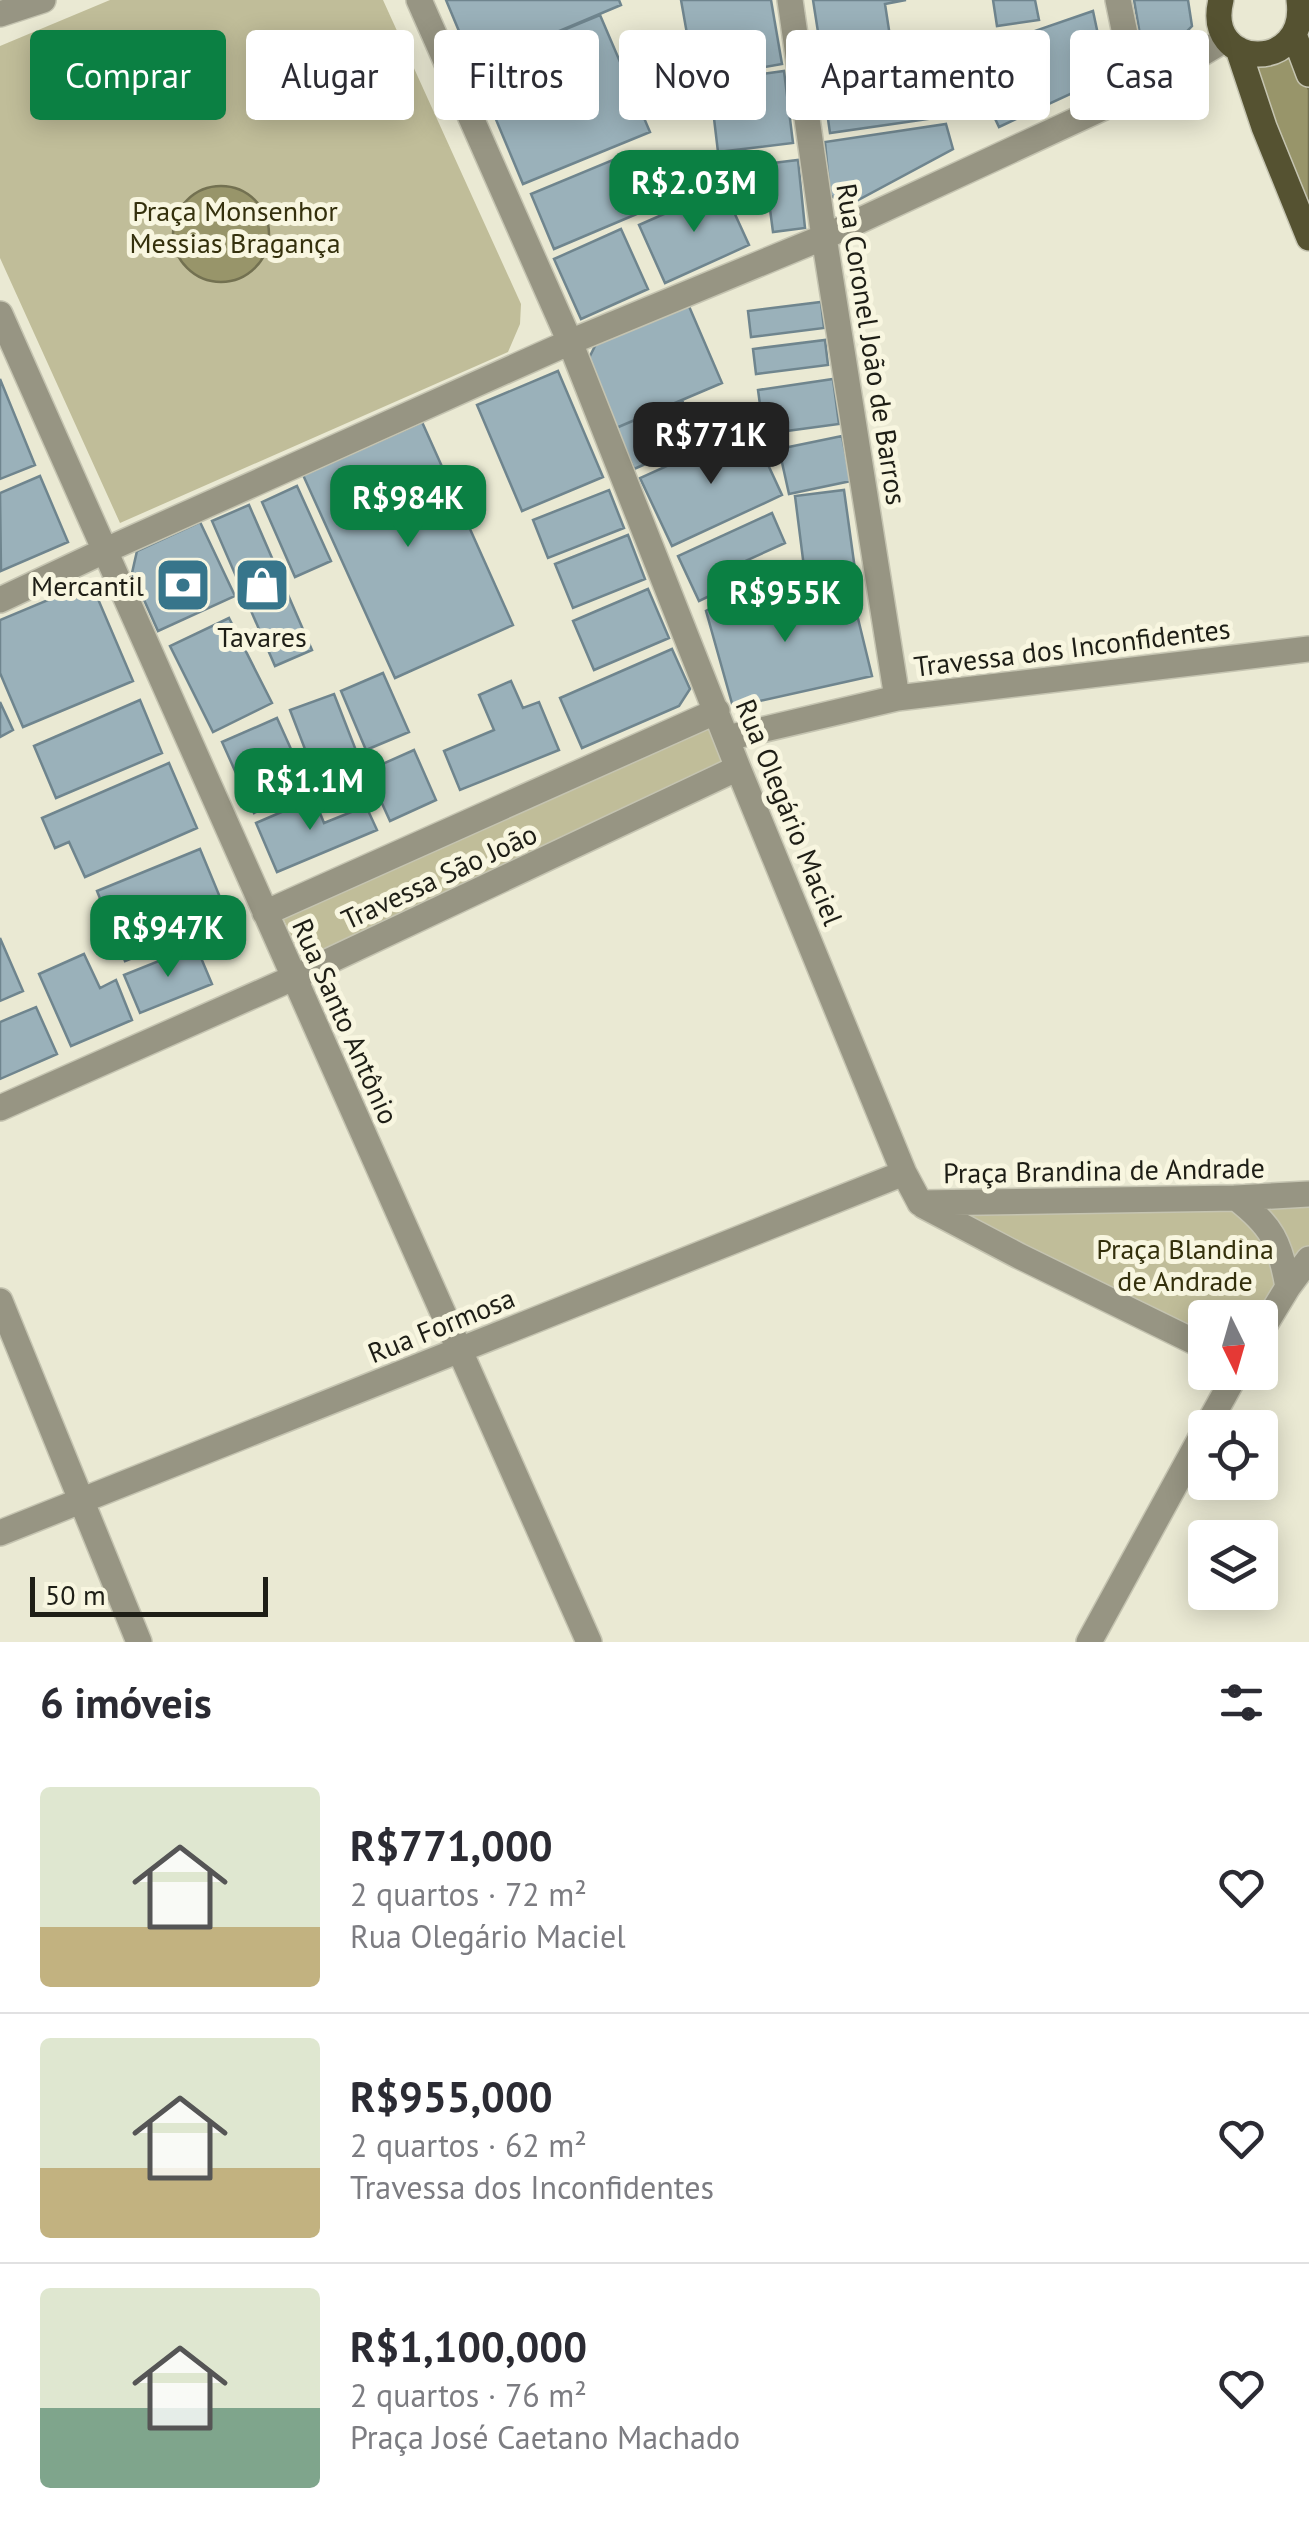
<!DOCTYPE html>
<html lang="pt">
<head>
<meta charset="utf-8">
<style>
	body { margin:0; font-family:"PT Sans",sans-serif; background:#f7f7f7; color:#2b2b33; height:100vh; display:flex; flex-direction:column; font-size:38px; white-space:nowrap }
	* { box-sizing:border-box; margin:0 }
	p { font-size:32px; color:#7c7c81 }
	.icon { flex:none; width:55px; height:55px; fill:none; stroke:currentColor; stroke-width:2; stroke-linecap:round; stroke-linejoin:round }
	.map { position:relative; height:1642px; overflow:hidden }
	.panel { display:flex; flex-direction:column; background:#fff; flex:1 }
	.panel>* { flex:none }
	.guide { position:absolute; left:30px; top:30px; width:1250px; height:90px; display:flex; gap:20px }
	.needle { width:65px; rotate:175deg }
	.buttons { position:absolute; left:1188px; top:1300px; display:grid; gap:20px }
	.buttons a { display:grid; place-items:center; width:90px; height:90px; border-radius:10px; background:#fff; box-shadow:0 5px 25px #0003; font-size:50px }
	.scale { position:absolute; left:30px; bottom:25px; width:238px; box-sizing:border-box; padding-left:10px; border:5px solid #1e1e16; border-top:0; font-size:28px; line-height:35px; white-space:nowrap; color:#1e1e16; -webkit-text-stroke:8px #f8f6e0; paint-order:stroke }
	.price { position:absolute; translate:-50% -85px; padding:0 22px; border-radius:20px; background:#0b8043; color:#fff; font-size:32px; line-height:65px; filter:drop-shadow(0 2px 5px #0008) }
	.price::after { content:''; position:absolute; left:50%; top:60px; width:30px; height:22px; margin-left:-15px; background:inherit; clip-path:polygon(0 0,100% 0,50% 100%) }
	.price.current { background:#222; color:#fff }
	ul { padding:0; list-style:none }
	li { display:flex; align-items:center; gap:30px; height:250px; padding:0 40px }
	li+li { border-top:2px solid #e1e1e2 }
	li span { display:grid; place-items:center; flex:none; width:280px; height:200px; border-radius:10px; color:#555 }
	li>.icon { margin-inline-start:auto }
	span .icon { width:120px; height:120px; fill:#fffc; stroke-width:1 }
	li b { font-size:42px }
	h2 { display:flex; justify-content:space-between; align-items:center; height:120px; padding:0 40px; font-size:42px }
	.tag { padding:0 35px; border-radius:10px; background:#fff; box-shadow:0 5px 25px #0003; font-size:35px; line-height:90px }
	.tag.current { background:#0b8043; color:#fff }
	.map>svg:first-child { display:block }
	.green { fill:#c0bd99 }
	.water { fill:#98956a; stroke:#737151; stroke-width:2.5 }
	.building { fill:#9ab1ba; stroke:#6f858e; stroke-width:2.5 }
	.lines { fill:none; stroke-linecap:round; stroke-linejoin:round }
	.minor-casing { stroke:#c5c4b1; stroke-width:28 }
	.major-casing { stroke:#c5c4b1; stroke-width:28 }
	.minor { stroke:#979583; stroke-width:25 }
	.major { stroke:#555231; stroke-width:25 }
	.labels { text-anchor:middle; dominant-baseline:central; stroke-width:10; stroke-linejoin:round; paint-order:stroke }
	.park-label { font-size:28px; fill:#34300c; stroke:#f8f6e0 }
	.street-label { font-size:28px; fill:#1e1e16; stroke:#f8f6e0 }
	.poi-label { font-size:28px; fill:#1e1e16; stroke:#f8f6e0; text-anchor:end }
</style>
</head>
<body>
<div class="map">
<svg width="1309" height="1642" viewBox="0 0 1309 1642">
	<rect width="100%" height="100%" fill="#eae9d3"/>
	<path class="green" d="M110 0H383L521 304 520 324 508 352 120 523 0 258V46Z
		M709 723 728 765 302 959 283 918Z
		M1309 1203V1245L1293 1266 1261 1206Z
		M1233 1207 1256 1225 1282 1287 1260 1318H1205V1340L940 1209Z"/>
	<path class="water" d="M1293 49 1309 90V210L1250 63Z
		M173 234a48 48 0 1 1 96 0a48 48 0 1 1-96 0Z"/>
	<path class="building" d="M446 0H619L621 5 474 67Z
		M681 0H771L782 64 695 79Z
		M813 0H906L885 4 891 43 821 51Z
		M993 0H1035L1039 20 997 26Z
		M1134 0H1188L1192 26 1155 64 1143 52Z
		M1093 11 1107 77 999 127 965 55Z
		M600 15 650 132 523 184 474 67Z
		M931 60 942 117 830 133 822 77Z
		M784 71 793 143 718 152 713 110 751 106 748 76Z
		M946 124 953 149 847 206 830 195 825 142Z
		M615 159 639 213 554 249 531 194Z
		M798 160 805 228 773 232 764 164Z
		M723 188 749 245 665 283 639 225Z
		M621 229 648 289 581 319 554 259Z
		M821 302 824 328 751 337 748 311Z
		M688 304 722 383 616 428 587 362 596 344Z
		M825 340 828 365 756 374 753 349Z
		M558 371 603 477 522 511 477 405Z
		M0 379 35 465 0 479Z
		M833 379 839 424 764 434 758 390Z
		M682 400 698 441 634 469 616 428Z
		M422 422 513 625 395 678 303 475Z
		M751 428 782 495 672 546 640 478Z
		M842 436 851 481 789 494 779 449Z
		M40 476 68 542 1 571 0 493Z
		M297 486 331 561 295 577 262 502Z
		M609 490 624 528 548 558 533 520Z
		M844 490 857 584 807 591 795 496Z
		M249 505 312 650 275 666 212 521Z
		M772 513 785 543 732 567 739 582 699 601 678 556Z
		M200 522 235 596 158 631 132 573 137 551Z
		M628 535 645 579 573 608 555 564Z
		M771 577 779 610 853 598 872 676 733 707 706 611Z
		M648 589 669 638 594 670 573 621Z
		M67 592 98 599 133 681 23 727 0 673V620Z
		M229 618 272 703 213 732 170 646Z
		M672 649 690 689 679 706 582 748 560 698Z
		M383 673 409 732 366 750 341 691Z
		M511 681 523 708 539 702 559 750 460 790 444 751 494 730 479 695Z
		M334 694 357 753 313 770 290 710Z
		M140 700 162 753 56 798 34 746Z
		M0 702 13 730 0 737Z
		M277 718 309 789 254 813 222 742Z
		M414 750 436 800 390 821 375 788 332 808 324 790Z
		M169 763 197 828 85 877 69 842 55 848 42 818Z
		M314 798 324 823 366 806 377 830 277 872 256 823Z
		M200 849 229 919 125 961 97 891Z
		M0 938 23 991 0 1001Z
		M196 946 212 984 140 1013 124 975Z
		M84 954 100 988 116 980 132 1020 71 1046 39 974Z
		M36 1007 57 1054 0 1079V1022Z"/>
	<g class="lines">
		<g class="minor-casing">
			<path id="minor" d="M419 0 570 342 738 768 904 1173 920 1203
				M790 0 824 237 897 698
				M1118 0 1137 92
				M0 14 43 0
				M0 314 589 1642
				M0 600 104 551 570 342 824 237 1137 92 1226 39
				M727 738 897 698 1309 649
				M265 913 717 711
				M0 1108 293 978 738 768
				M1236 1198C1272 1226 1280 1242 1288 1287
				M920 1203 1236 1198 1309 1194
				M924 1206 1019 1256 1205 1347
				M0 1301 139 1642
				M1260 1333 1288 1287 1309 1259
				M1206 1428 1237 1372
				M0 1533 904 1173
				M1089 1642 1205 1430"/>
		</g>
		<g class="major-casing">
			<path id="major" d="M1221 0C1203 70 1309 74 1299 0
				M1295 37 1309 74
				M1238 49 1264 127 1309 238"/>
		</g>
		<use href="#minor" class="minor"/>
		<use href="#major" class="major"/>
	</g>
	<defs>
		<g id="bank-square" transform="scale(2.875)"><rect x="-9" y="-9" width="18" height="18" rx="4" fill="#37758b" stroke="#f8f6e0"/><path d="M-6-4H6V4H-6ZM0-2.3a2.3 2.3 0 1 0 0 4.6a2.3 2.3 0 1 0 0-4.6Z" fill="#fff"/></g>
		<g id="shop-square" transform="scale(2.875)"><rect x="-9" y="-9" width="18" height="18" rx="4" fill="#37758b" stroke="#f8f6e0"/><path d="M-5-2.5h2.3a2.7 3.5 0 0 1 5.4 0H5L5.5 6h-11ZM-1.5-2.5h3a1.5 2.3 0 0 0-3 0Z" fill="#fff"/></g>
	</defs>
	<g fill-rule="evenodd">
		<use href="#bank-square" x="183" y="585"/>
		<use href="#shop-square" x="262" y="585"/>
	</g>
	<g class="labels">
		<g class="park-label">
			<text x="235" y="210">Praça Monsenhor<tspan x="235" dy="32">Messias Bragança</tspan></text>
			<text x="1185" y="1248">Praça Blandina<tspan x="1185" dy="32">de Andrade</tspan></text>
		</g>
		<g class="street-label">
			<text transform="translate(872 344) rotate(81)">Rua Coronel João de Barros</text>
			<text transform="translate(1072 647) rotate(-7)">Travessa dos Inconfidentes</text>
			<text transform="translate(790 812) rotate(68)">Rua Olegário Maciel</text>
			<text transform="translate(439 876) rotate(-25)">Travessa São João</text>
			<text transform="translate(346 1021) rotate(66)">Rua Santo Antônio</text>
			<text transform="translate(1104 1170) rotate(-1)">Praça Brandina de Andrade</text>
			<text transform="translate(441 1325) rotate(-22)">Rua Formosa</text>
		</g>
		<g class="poi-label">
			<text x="144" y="585">Mercantil</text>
			<text x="262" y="636" text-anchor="middle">Tavares</text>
		</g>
	</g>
</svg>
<div class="buttons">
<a><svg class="needle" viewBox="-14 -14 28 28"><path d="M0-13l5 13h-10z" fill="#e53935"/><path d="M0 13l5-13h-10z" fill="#7c7c81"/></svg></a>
<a><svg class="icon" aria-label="locate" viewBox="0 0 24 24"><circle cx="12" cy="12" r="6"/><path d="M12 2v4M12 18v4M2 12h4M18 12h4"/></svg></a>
<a><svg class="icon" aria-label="layers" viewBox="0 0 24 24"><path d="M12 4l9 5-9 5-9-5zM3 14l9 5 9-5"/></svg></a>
</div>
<div class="scale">50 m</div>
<b class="price" style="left:694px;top:235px">R$2.03M</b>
<b class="price current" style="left:711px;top:487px">R$771K</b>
<b class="price" style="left:408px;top:550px">R$984K</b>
<b class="price" style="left:785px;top:645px">R$955K</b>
<b class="price" style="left:310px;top:833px">R$1.1M</b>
<b class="price" style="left:168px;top:980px">R$947K</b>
<div class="guide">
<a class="tag current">Comprar</a>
<a class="tag">Alugar</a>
<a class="tag">Filtros</a>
<a class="tag">Novo</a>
<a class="tag">Apartamento</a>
<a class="tag">Casa</a>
</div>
</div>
<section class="panel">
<h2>6 imóveis<svg class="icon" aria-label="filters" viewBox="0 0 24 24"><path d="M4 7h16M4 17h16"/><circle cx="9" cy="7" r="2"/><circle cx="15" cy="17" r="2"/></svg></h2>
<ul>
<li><span style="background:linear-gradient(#dfe7d0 70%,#c2b280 0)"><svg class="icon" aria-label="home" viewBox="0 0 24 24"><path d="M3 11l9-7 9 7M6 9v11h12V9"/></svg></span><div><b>R$771,000</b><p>2 quartos · 72 m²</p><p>Rua Olegário Maciel</p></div><svg class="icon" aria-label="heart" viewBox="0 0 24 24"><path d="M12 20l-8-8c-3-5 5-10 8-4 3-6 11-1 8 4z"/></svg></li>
<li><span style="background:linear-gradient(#dfe7d0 65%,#c2b280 0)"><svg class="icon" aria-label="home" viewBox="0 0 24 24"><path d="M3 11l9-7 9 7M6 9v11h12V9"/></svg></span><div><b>R$955,000</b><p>2 quartos · 62 m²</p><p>Travessa dos Inconfidentes</p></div><svg class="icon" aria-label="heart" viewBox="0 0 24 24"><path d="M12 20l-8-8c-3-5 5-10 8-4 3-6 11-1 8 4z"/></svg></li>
<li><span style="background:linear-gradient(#dfe7d0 60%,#7fa58c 0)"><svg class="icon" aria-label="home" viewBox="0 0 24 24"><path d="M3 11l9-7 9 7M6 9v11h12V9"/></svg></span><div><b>R$1,100,000</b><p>2 quartos · 76 m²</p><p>Praça José Caetano Machado</p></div><svg class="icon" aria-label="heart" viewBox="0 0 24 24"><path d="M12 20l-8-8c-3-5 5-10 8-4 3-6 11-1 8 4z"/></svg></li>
</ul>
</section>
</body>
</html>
